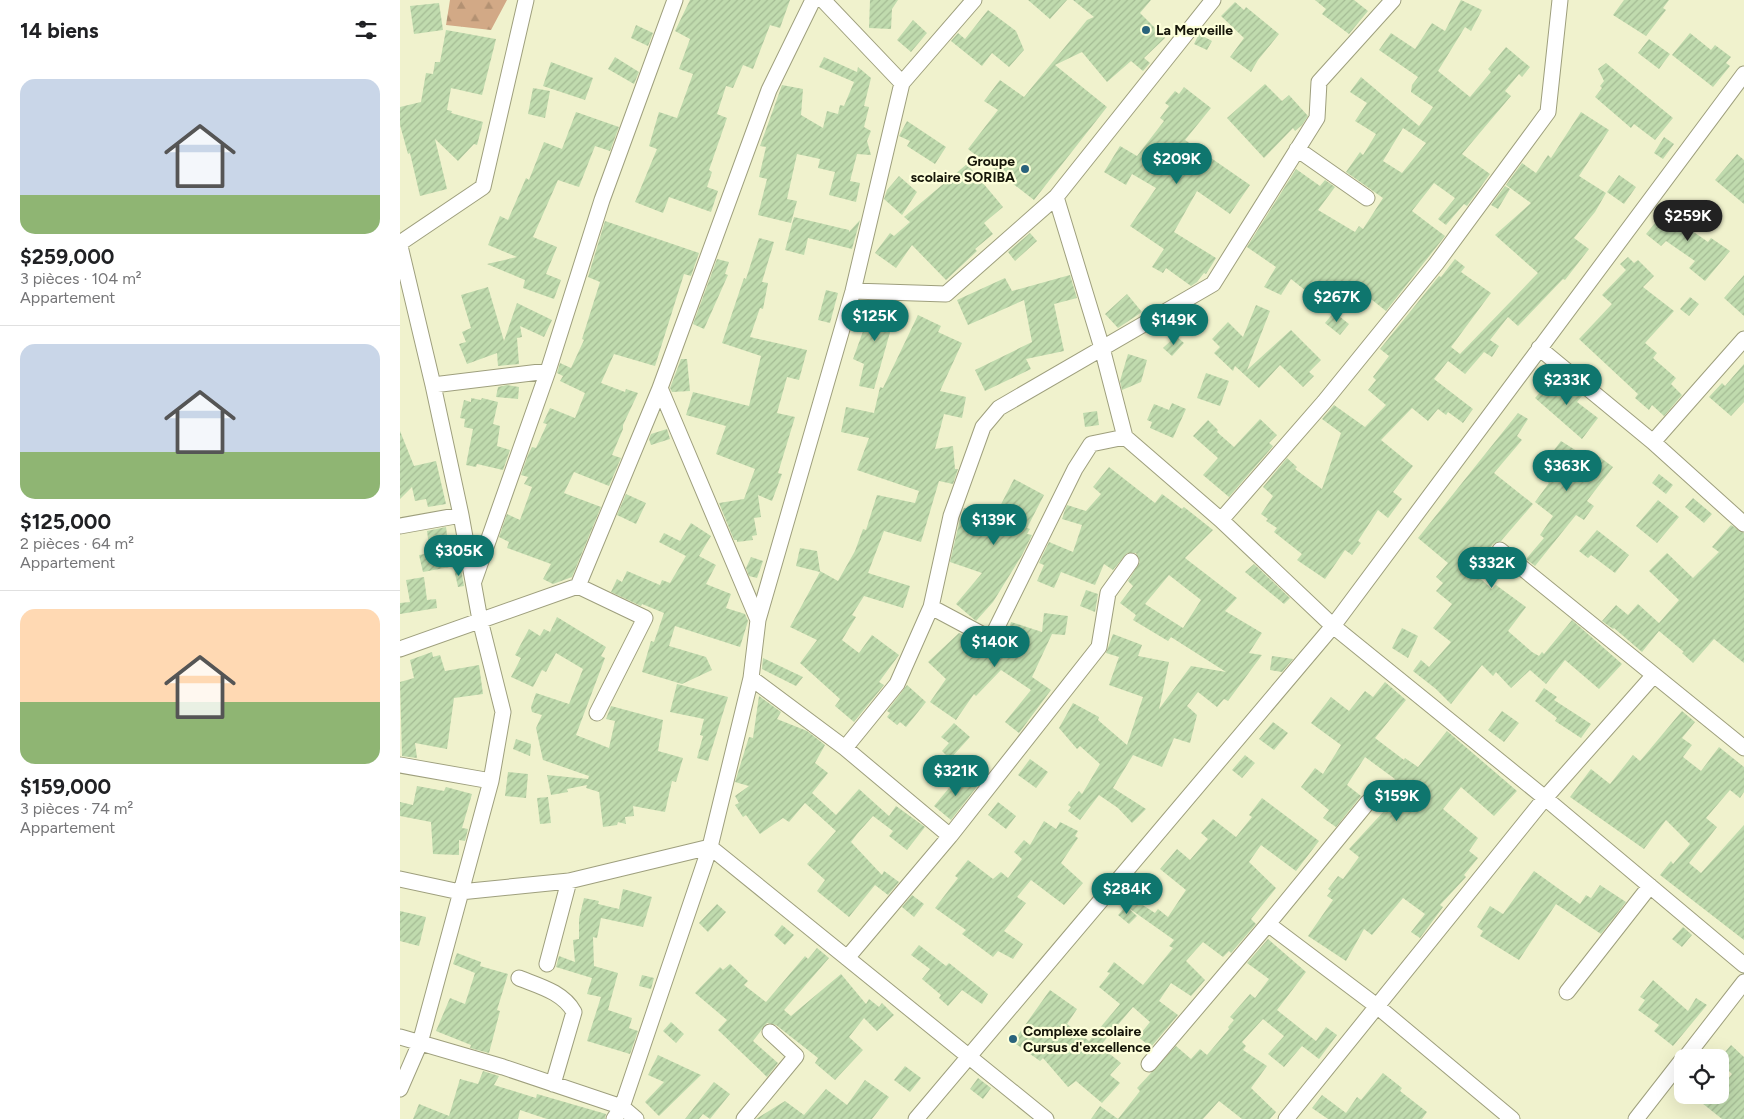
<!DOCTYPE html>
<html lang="fr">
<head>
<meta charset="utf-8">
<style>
	body { margin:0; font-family:Figtree,sans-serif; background:#f6f6f6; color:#202124; height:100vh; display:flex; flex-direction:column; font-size:19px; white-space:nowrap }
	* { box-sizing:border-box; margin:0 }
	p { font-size:16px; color:#757577 }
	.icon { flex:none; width:28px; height:28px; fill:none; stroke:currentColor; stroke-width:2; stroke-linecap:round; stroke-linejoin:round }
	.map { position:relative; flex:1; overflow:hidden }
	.panel { display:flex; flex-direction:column; background:#fff; width:400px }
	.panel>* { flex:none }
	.tools { position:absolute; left:1274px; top:1049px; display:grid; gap:10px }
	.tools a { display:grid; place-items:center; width:55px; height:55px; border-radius:10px; background:#fff; box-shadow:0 5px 20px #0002; font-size:25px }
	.price { position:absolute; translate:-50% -42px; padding:0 11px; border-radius:18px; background:#0f766e; color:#fff; font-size:16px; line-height:32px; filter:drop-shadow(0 1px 2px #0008) }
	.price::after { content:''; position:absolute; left:50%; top:30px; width:15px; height:11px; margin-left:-8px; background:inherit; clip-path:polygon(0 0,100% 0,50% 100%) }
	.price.current { background:#222; color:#fff }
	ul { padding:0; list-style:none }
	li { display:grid; align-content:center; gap:10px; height:265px; padding:0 20px }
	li+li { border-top:1px solid #e0e0e0 }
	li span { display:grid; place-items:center; height:155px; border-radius:15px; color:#555 }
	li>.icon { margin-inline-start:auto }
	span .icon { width:90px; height:90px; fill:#fffc; stroke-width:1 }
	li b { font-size:21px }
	h2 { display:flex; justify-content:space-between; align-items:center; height:60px; padding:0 20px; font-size:21px }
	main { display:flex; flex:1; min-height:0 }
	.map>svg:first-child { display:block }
	.forest { fill:url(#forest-firs) }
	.building { fill:url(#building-hatch); fill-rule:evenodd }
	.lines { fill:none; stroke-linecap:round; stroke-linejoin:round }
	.minor-casing { stroke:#9e9f7d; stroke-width:17 }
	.minor { stroke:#fff; stroke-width:15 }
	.poi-dot { fill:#29637c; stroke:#fdffda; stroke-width:2 }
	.labels { text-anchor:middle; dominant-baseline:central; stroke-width:4.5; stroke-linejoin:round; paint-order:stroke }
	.poi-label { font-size:14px; font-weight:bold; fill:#151508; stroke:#fdffda; text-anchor:start }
</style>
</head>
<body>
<main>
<section class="panel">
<h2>14 biens<svg class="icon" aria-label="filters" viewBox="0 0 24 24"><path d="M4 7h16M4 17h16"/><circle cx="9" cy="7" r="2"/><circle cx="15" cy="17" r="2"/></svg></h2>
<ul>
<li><span style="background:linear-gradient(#c9d6e8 75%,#8fb573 0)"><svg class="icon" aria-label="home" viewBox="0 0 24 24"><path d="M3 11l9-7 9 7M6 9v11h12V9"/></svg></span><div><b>$259,000</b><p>3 pièces · 104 m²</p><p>Appartement</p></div></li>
<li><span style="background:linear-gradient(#c9d6e8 70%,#8fb573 0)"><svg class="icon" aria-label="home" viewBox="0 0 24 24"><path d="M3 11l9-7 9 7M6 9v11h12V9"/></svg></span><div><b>$125,000</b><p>2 pièces · 64 m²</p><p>Appartement</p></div></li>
<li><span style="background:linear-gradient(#ffd9b3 60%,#8fb573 0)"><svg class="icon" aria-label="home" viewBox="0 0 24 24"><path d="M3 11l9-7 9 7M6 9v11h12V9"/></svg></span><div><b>$159,000</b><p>3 pièces · 74 m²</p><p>Appartement</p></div></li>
</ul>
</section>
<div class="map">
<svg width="1344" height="1119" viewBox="0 0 1344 1119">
	<defs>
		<pattern id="forest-firs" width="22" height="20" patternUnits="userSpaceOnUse" patternTransform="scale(1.25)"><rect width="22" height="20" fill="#d2a986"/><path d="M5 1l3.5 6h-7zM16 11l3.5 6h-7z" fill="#b39172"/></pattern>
		<pattern id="building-hatch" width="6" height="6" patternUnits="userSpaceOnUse" patternTransform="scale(1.25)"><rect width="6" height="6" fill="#c0dbae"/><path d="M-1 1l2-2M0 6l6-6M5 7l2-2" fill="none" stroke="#a4bb94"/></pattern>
	</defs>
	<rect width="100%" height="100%" fill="#f0f2cd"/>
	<path class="forest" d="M50 0H107L91 30 46 25Z"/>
	<path class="building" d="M290 0H390L380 28 370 25 353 69 343 65 333 88 326 86 317 114 327 118 309 170 312 172 307 187 318 191 311 212 269 197 263 213 235 202 257 149 249 146 259 112 277 118 293 74 279 69 290 39 275 31Z
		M470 0H498L492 9 491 29 469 28Z
		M628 0H667L650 19Z
		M673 0H751L740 13 765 38 744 58 750 63 743 71 731 61 707 82 682 52 655 65 707 107 634 200 568 149 598 110 584 101 600 80 624 97 687 20 694 17Z
		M915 0H954L968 11 949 34 922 14 926 9Z
		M1061 0 1082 10 1071 31 1065 27 1038 71 1070 97 1091 72 1088 69 1106 47 1130 67 1122 77 1119 74 1105 91 1111 96 1062 154 1090 174 1067 206 1064 204 1046 225 1038 219 1055 198 1034 183 1012 211 1045 236 986 311 952 284 930 310 891 279 881 295 864 287 876 267 847 247 896 169 920 186 925 180 935 187 918 210 955 232 959 226 963 229 983 198 946 172 960 152 963 155 976 134 955 121 967 103 950 92 961 77 1019 126 1033 107 1011 92 1012 85 1018 77 979 50 991 33 1015 49 1032 23 1045 31ZM1003 128 1026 143 1002 173 983 161Z
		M1224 0H1269L1263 8 1266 10 1246 36 1213 15Z
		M835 2 844 10 846 7 879 34 858 60 851 72 830 57 844 38 821 16Z
		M39 3 43 30 14 34 10 6Z
		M588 10 616 31 624 50 609 67 592 53 582 66 551 41 558 33 565 39Z
		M513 20 527 33 511 52 497 40Z
		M236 25 253 33 248 46 231 38Z
		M46 30 96 39 82 95 51 88 47 110 52 111 51 113 83 122 77 145 74 144 58 161 35 139 47 189 20 196 10 153 8 154 0 125V107L21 102 26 73 33 74 35 62H40Z
		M1290 33 1311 50 1315 45 1331 57 1326 63 1330 66 1313 87 1272 55Z
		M799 34 812 41 807 50 794 44Z
		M1249 39 1270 54 1259 69 1238 53Z
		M215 57 239 72 234 84 208 69Z
		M424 57 457 72 458 67 471 78 464 106 469 107 464 127 471 131 467 141 471 155 457 154 450 181 460 183 456 202 429 195 435 172 418 168 420 159 397 154 387 199 397 201 391 223 358 215 367 179 359 177 366 147 360 146 382 85 403 89 401 115 423 128 427 111 438 114 440 105 444 106 454 82 419 67Z
		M151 62 193 78 185 100 143 86Z
		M1206 63 1273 118 1255 140 1234 124 1231 128 1195 97 1202 88 1200 86 1204 81 1198 69Z
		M865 84 882 101 889 95 908 116 902 125 895 131 893 128 864 158 827 118Z
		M784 87 811 108 785 140 850 185 830 214 797 191 774 232 816 258 806 274 804 273 797 282 791 286 766 268 763 273 752 267 764 249 730 226 756 188 732 174 726 185 704 172 720 146 737 156 764 121 760 118 769 106 765 103 775 91 779 94Z
		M133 88 150 91 145 118 128 114Z
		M176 112 219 127 210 151 195 146 179 187 158 180 133 237 157 247 146 274 161 280 154 299 123 288 125 280 87 264 117 257 88 245 100 216 108 220 126 178 129 180 144 142 162 149Z
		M1181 112 1209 130 1179 176 1206 193 1195 212 1174 238 1189 249 1165 280 1163 279 1118 326 1108 317 1090 340 1099 346 1092 357 1084 352 1065 374 1048 361 1034 379 1073 409 1063 423 1048 412 1046 415 1038 409 1028 421 1012 408 981 440 1013 466 993 492 1002 499 988 518 978 510 958 541 961 543 952 555 945 550 925 579 897 560 902 554 874 532 877 528 866 521 868 519 861 514 873 496 863 487 887 458 897 467 895 469 922 489 941 433 922 419 934 405 965 427 986 405 968 390 976 380 973 377 989 356 980 349 1039 276 1041 277 1055 259 1065 267 1061 272 1091 293 1051 347 1060 354 1138 273 1095 235 1131 203 1106 185 1122 163 1136 173 1148 155 1151 158Z
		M507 121 546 147 535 164 507 146 510 141 499 136Z
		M1264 137 1274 144 1263 159 1254 153Z
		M1337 154 1344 160V204L1315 180Z
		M567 164 603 207 584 223 593 234 575 249 577 251 546 280 512 245 496 268 475 253 490 233 494 236 510 222 504 217Z
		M1219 175 1236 187 1224 204 1207 192Z
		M499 176 517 192 502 215 484 199 487 190Z
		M1105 186 1110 189 1098 209 1091 205Z
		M1274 200 1287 211 1278 221 1308 242 1311 238 1330 251 1305 281 1289 268 1295 261 1266 241 1261 246 1246 234Z
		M394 217 449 230V232L460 220 452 249 408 238 404 255 385 250Z
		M205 221 299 253 291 276 284 274 255 366 214 354 201 383 225 392 226 389 238 393 223 425V429L212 455 221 458 209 486 174 472 164 493 201 507 172 577 153 584 143 579 151 564 107 548 109 542 99 537 107 514 120 520 132 487 124 484 128 477 121 475 128 455 132 447 136 448 147 424 143 423 150 408 175 418 185 393 160 381 163 376 157 373 160 363 171 368 184 340 182 339 200 282 188 277Z
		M630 233 637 241 615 261 608 252Z
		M359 238 374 242 362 282 368 283 363 309 360 308 350 337 407 350 399 380 387 377 377 413 395 417 378 473 382 474 372 501 358 495 361 517 354 518 357 535 352 536 353 540 337 542V540H334L319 503 344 499 355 469 316 454 326 426 286 415 293 392 349 406 361 356 322 343 344 278 346 279Z
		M1228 257 1234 263 1238 260 1254 276 1243 287 1274 311 1245 343 1257 353 1253 358 1276 378 1271 384 1282 395 1264 416 1252 405 1249 410 1235 398 1238 394 1179 339 1212 304 1202 295 1226 270 1220 264Z
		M317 259 329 262 325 274 328 275 304 329 293 324Z
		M670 275 677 298 654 304 664 351 626 359 631 369 585 391 575 370 632 342 624 300 568 325 557 300 605 278 612 291Z
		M1344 275V316L1324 298Z
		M88 287 104 341 117 303 152 320 144 337 120 326 122 337 117 338 119 364 98 366 97 353 67 364 59 344 66 342 62 332 71 328 61 295Z
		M426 290 438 293 430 323 418 320Z
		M727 294 742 312 718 328 705 314Z
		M1290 297 1299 304 1289 316 1280 309Z
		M474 301 498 304 474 389 459 386 464 364 453 359Z
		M856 305 870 311 847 370 891 330 921 360 909 372 914 376 903 387 880 365 859 388 835 366 833 371 814 353 820 347 812 339 828 322 843 337Z
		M934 312 949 324 940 335 925 323Z
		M518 315 541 326 538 332 562 343 540 391 566 397 562 418 544 414 535 449 553 446 555 469H558L553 484 539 481 521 542 484 531 468 573 510 586 503 608 464 596 452 615 456 617 442 640 459 653 472 635 499 655 479 682 484 685 454 722 435 706 440 699 400 663 417 640 390 627 420 572 396 566 400 548 417 551 420 571 438 581 455 551 463 529 466 530 477 495 515 503 519 491 457 470 469 438 441 432 446 407 474 413 480 387 483 388Z
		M776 336 784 343 772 356 763 348Z
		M728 354 747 360 741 382 722 390 720 381Z
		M281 359H287L290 391 272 392 270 388Z
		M1344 364V402L1331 416 1309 397 1322 383 1325 386Z
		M806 373 829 381 820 406 797 398Z
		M1156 374 1182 396 1177 402 1198 418 1182 439 1135 398Z
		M107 385 119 387 118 399 96 397 98 387Z
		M71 398 81 400 82 398 98 402 93 424 100 426 97 446 110 450 103 470 77 464 76 467 66 465 73 429 64 427 65 419 60 418 64 400 71 402Z
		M772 403 786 409 773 438 750 428 752 422 747 420 754 404 769 410Z
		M697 411 699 425 685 427 683 413Z
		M1118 413 1128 419 1117 436 1122 440 1094 473 1133 504 1101 541 1093 544 1073 572 1092 589 1096 585 1126 607 1108 631 1132 652 1139 656 1142 652 1144 654 1172 620 1222 664 1199 689 1165 660 1146 684 1130 670 1111 688 1096 672 1093 676 1082 665 1051 704 1036 689 1013 671 1021 660 1029 667 1051 642 1033 628 1052 604 1036 591 1043 583 1036 577 1048 563 1018 538Z
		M860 419 877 435 869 443 873 446 829 497 803 475 818 458 793 436 808 420 818 430 817 432 834 447Z
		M267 429 270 439 251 445 249 439 251 434Z
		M0 431 14 466 36 461 46 504 28 507 26 499 15 501 12 487 0 499Z
		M1161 441 1188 458 1193 452 1213 467 1187 501 1194 506 1184 520 1176 515 1135 566 1126 559 1144 538 1140 535 1153 516 1135 502 1149 483 1137 472 1153 455 1151 454Z
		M709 467 755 503 762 494 782 509 784 507 813 530 785 558 837 598 825 611 862 633 849 653 862 655 828 701 824 699 817 707 798 692 787 706 797 715 790 743 774 738 762 767 733 755 713 788 746 809 732 823 718 808 699 795 680 820 668 811 671 807 668 805 679 791 682 794 700 764 680 746 677 749 659 728 673 703 699 717 698 720 727 745 743 697 709 685 719 657 706 653 713 634 742 645 738 656 769 662 759 709 791 666 826 672 771 637 768 641 733 620 736 615 720 603 733 586 728 581 740 562 736 553H727L713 570 704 564 695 585 661 572 654 588 637 581 644 565 639 563 649 542 673 552 682 525 662 519 665 510 667 505 686 511 701 494 693 487ZM769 575 801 600 783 628 745 604Z
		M1259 474 1273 485 1266 494 1252 483Z
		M614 479 644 495 627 528 630 529 627 534 632 535 622 555 593 602 576 621 556 604 582 573 550 562 560 519 564 508 594 518Z
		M226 494 246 503 236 524 217 515Z
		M1293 498 1312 514 1304 523 1285 507Z
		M1258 500 1279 517 1257 543 1236 526Z
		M291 523 311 536 299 556 316 565 306 584 331 594 326 608 345 614 348 621 340 647 275 626 269 646 306 657 312 670 282 684 242 672 251 641 254 642 264 613 242 604 241 606 211 592 217 579 222 582 227 571 260 585 262 580 270 583 286 556 259 542 264 533 280 541Z
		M1331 525 1344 533V663L1314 639 1293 663 1282 653 1284 652 1259 631 1242 652 1214 628 1213 629 1202 621 1216 605 1228 615 1238 604 1259 623 1279 600 1249 571 1267 553 1293 578 1319 552 1312 547Z
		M46 527 49 549H51L55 566 23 572 19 555 30 553 27 531Z
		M1197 530 1229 555 1215 573 1191 555 1188 558 1179 551Z
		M351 557 363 561 357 578 349 576 346 568Z
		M854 564 890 598 884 604 845 572Z
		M61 568 64 586 58 587 54 569Z
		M24 577 27 600 36 599 37 608 0 614V603L10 602 6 580Z
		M686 590 698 594 695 612 680 606Z
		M644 613 668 616 665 635 652 634 632 677 651 690 619 733 605 722 631 690 601 670 576 696 574 694 556 720 530 702 546 679 528 662 559 633 590 648 600 657 611 622 642 632Z
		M157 617 206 647 201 656 205 658 176 735 209 748 215 721 206 719 211 706 263 720 258 751 283 758 276 782 272 781 265 812 233 806 234 816 225 817 226 824 218 822 217 825 203 827 199 792 186 788 187 785 167 789 168 792 151 795 147 775 188 779 189 776 143 760 136 728 142 715 132 712 131 707 136 693 169 704 183 669 156 653 146 672 142 670 133 687 111 677 121 658 115 655 129 629 140 636 144 629 150 632Z
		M1002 628 1018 636 1008 658 992 648Z
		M32 652 33 657 40 655 45 671 79 665 83 694 54 698 47 749 15 743 17 758 2 756 0 682 14 678 10 660Z
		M872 656 893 659 882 672 870 670Z
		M363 658 403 677 396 686 362 669Z
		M985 682 1006 700 975 738 1004 760 1005 758 1018 767 1047 731 1117 791 1094 816 1061 787 1043 809 1078 838 1069 851 1078 858 1064 875 1066 877 1040 905 1043 907 1020 938 1011 932 1025 914 1003 898 972 935 964 929 946 961 908 936 933 900 927 896 931 891 928 889 938 876 943 879 959 857 949 849 985 810 977 801 995 779 965 757 947 785 961 796 936 827 923 818 929 810 901 787 915 768 923 774 941 745 911 723 931 697 949 711 965 691 973 697Z
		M277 684 328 697 308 761 297 758 303 736 300 735 304 719 270 712Z
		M507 685 526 702 506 727 500 722 497 725 487 717 490 713 487 711Z
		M1144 688 1157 697 1154 700 1191 724 1181 738 1155 721 1157 718 1135 701Z
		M359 696 381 712 377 719 407 731 425 745 415 763 428 773 412 793 436 815 459 789 489 816 496 806 525 827 507 850 489 836 493 831 473 816 457 834 451 842 482 875 484 871 499 882 488 895 475 885 449 917 417 891 425 880 407 864 436 831 405 803 389 822 383 818 360 834 346 815 343 817 335 805 339 803 335 796 349 786 335 782 349 737 353 738Z
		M1102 711 1119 723 1104 742 1088 730Z
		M1282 711 1295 722 1282 738 1292 745 1283 757 1301 771 1319 747 1344 767V792L1340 798 1330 790 1306 818 1317 827 1289 863 1301 873 1344 825V940L1260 875 1271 861 1273 864 1290 844 1266 820 1244 849 1170 797 1191 769 1210 784 1233 755 1240 761 1246 754Z
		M873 722 888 733 874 750 859 739Z
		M554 723 570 737 550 759 542 751 549 743 541 737Z
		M116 739 131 744 130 756 113 749Z
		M845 755 855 763 842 778 832 770Z
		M630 759 648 772 636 788 618 775Z
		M108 772 128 774 126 798 105 796Z
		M566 774 579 784 551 820 534 806 549 788 553 791Z
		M17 786 44 791 46 787 72 794 62 828 68 829 65 841 59 840V855L33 854 31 822 0 816V802L13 805Z
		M148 797 151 823 140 824 137 798Z
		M862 798 919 841 896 871 861 845 849 862 876 888 851 919 856 924 831 953 829 951 823 957 803 942 786 961 805 980 791 996 771 983 759 1001 778 1015 751 1047 738 1037 750 1022 733 1007 700 1046 721 1063 710 1075 720 1083 702 1103 676 1081 668 1087 643 1058 640 1061 613 1042 650 990 677 1009 667 1024 689 1041 720 1004 699 987 710 973 707 972 714 962 743 985 773 948 769 946 774 940 723 904 729 896 755 913 758 909 768 917 786 890 760 869 777 849 790 860 808 839 801 833 813 819 836 837 852 817 849 815Z
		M598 802 616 816 606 829 588 815Z
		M644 821 656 829 660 822 678 831 675 836 678 838 661 863 683 883 664 905 631 880 617 897 626 903 604 931 623 944 613 959 598 951 593 957 562 934 566 930 535 908 558 878 555 876 568 860 593 879 601 872 608 878 622 859 614 852 624 840 630 845Z
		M1134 871 1180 904 1186 895 1191 898 1200 885 1226 902 1201 934 1156 904 1119 960 1080 936 1083 931 1077 927 1090 906 1103 914Z
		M223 889 252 897 243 927 201 918 197 938 193 937 194 966 218 973 208 1010 232 1018 229 1028 238 1031 230 1054 187 1041 201 997 187 994 192 978 156 967 159 956 175 962 173 940 179 939V919L184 898 199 901 198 904 219 909Z
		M512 895 524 904 514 917 502 907Z
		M317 904 326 912 308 932 299 923Z
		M726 906 737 916 729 924 718 915Z
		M0 911 26 917 19 946 0 941Z
		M382 925 394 935 385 945 374 935Z
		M1283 927 1292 935 1282 947 1272 939Z
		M868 939 906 972 877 1010 916 1041 926 1027 937 1035 919 1059 902 1046 884 1067 868 1054 884 1036 863 1019 842 1042 846 1046 843 1050 867 1066 851 1088 876 1112 870 1119H842L819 1101 803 1119H691L700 1106 718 1119 740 1091 737 1088 776 1046 791 1059 800 1049 807 1055 829 1029 828 1027 834 1020 830 1017 850 994 855 998 869 979 847 963Z
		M519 945 546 966 549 963 588 994 582 1004 562 990 548 1006 539 998 541 995 522 979 530 969 511 955Z
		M417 948 429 958 384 1010 391 1016 441 974 466 1004 469 999 479 1007 482 1003 494 1015 477 1031 464 1018 449 1037 463 1050 435 1080 415 1063 418 1058 376 1025 367 1023 353 1041 378 1063 367 1077 318 1030 327 1020 295 993 320 967 323 970 330 964 348 981 344 985 366 1002 405 956 408 959Z
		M57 953 81 962 80 966 108 974 97 1010 100 1011 89 1053 70 1048 71 1045 36 1031 50 998 65 1004 75 973 53 964Z
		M242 975 254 978 251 989 239 986Z
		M1253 980 1288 1011 1296 998 1307 1005 1273 1046 1254 1031 1259 1025 1238 1010 1245 1000 1240 997Z
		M271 1022 284 1034 276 1043 263 1031Z
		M1331 1045 1344 1057V1119H1322L1292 1095H1320V1088L1332 1074 1320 1063V1058Z
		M258 1055 301 1075 259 1116 245 1102 264 1082 248 1075Z
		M505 1066 521 1078 510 1092 494 1080Z
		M83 1071 99 1076 94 1085 136 1098 137 1094 206 1114 205 1119H147L120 1110 118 1119H13L19 1104 49 1116 60 1079 78 1084Z
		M983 1073 1002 1088 1000 1091 1027 1112 1022 1119H928L912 1108 922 1095 946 1113 957 1097 961 1100Z
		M578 1078 591 1088 583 1099 570 1089Z
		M465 1080 489 1097 472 1119H356L385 1101 404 1115 426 1089 447 1105Z
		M314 1082 330 1094 310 1119 303 1114 299 1119H285Z"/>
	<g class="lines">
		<g class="minor-casing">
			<path id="minor" d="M423 0 502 83
				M897 149 967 198
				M656 197 702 348 725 437 821 520 933 626 1145 798 1344 965
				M0 243 83 187 126 0
				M0 246 33 385 61 515 80 620 103 712 91 781 20 1043 0 1089
				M453 291 546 294 656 197 813 0
				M1139 348 1253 442 1344 524
				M33 385 148 371
				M1253 442 1344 339
				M821 520 924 402 1036 264 1148 112 1160 0
				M0 526 61 515
				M1100 550 1344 748
				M74 581 148 371 202 200 275 0
				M178 586 245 618 197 713
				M531 607 591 639 675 469 691 444 725 437
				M358 620 260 388 369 90 413 0
				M0 649 178 586 260 388
				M351 678 445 748 550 836
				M445 748 497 684 531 607 551 516 583 427 599 408 813 284 917 118 919 82 993 0
				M0 765 91 781
				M0 879 60 892 169 881 310 847 646 1119
				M868 924 978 1007 1112 1119
				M447 958 550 836 699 647 708 593 731 561
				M147 964 169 881
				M119 978C139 986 163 992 174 1012L153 1084
				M1167 992 1250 886
				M0 1037 103 1067 222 1107 236 1119
				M1285 1058 1344 982
				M749 1064 868 924 968 802
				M214 1119 222 1107 310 847 351 678 358 620 453 291 502 83 574 0
				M344 1119 396 1056 370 1032
				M516 1119 933 626 1344 74
				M886 1119 1145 798 1254 675
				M1236 1119 1282 1060"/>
		</g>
		<use href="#minor" class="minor"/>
	</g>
	<g class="poi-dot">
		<circle cx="746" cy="30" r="5"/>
		<circle cx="625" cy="169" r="5"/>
		<circle cx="613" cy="1039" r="5"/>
	</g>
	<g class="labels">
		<g class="poi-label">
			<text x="756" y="30">La Merveille</text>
			<text x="615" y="161" text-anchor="end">Groupe<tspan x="615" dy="16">scolaire SORIBA</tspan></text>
			<text x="623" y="1031">Complexe scolaire<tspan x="623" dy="16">Cursus d'excellence</tspan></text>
		</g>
	</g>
</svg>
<div class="tools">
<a><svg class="icon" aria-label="locate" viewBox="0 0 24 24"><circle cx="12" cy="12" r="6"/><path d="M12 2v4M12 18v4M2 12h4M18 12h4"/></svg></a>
</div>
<b class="price" style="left:777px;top:185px">$209K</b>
<b class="price current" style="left:1288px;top:242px">$259K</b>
<b class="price" style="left:937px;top:323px">$267K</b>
<b class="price" style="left:475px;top:342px">$125K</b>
<b class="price" style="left:774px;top:346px">$149K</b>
<b class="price" style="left:1167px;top:406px">$233K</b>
<b class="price" style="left:1167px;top:492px">$363K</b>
<b class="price" style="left:594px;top:546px">$139K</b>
<b class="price" style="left:59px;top:577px">$305K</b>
<b class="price" style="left:1092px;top:589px">$332K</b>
<b class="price" style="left:595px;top:668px">$140K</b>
<b class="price" style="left:556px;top:797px">$321K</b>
<b class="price" style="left:997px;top:822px">$159K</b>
<b class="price" style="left:727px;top:915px">$284K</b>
</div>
</main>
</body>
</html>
